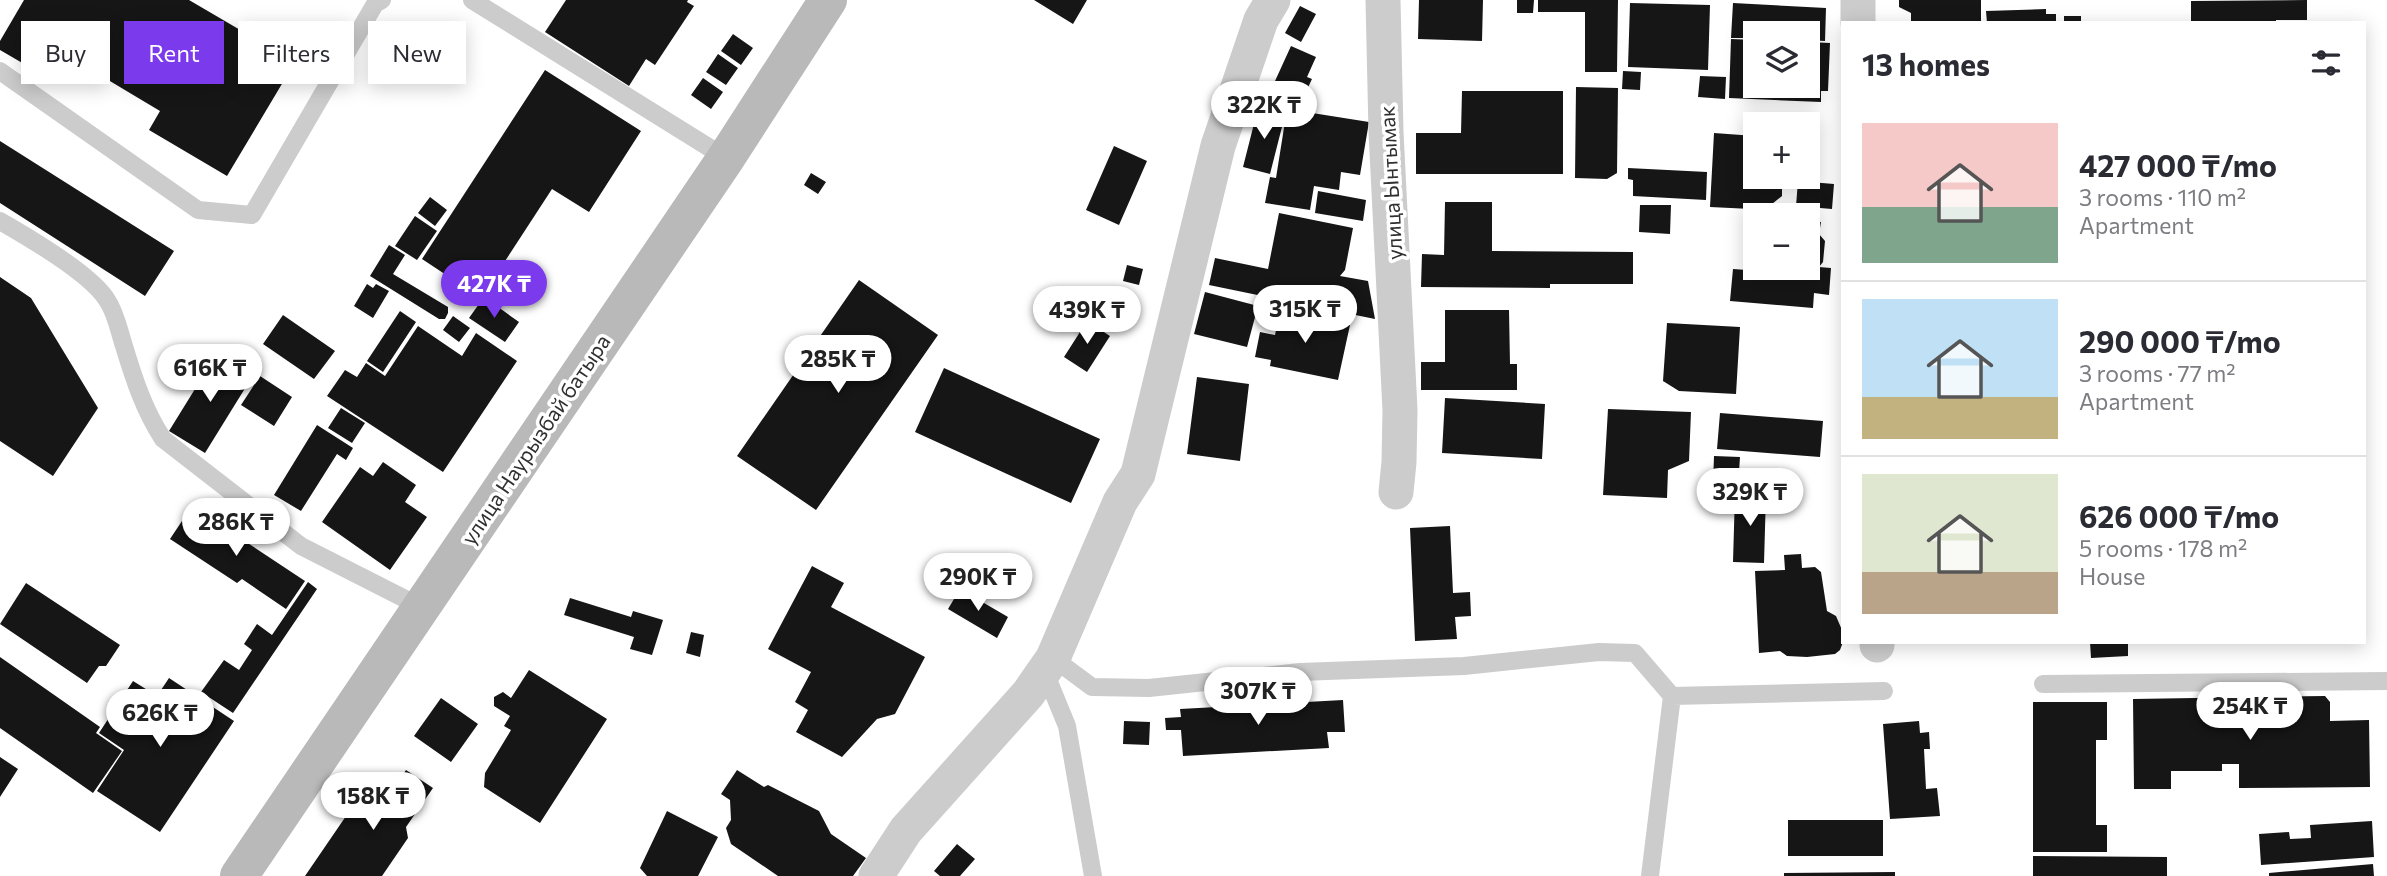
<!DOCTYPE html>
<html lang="en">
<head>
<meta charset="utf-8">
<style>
	body { margin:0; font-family:Commissioner,sans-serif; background:#f2f2f3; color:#2b2b33; height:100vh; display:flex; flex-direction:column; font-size:26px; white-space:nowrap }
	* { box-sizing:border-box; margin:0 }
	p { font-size:23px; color:#7c7c81 }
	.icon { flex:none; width:38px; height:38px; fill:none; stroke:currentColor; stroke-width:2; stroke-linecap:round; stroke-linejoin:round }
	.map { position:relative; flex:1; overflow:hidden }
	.sheet { position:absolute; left:1841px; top:21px; width:525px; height:623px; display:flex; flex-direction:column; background:#fff; border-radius:0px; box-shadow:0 4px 18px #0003 }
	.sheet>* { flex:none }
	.banner { position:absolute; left:21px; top:21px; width:665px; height:63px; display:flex; gap:14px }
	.fabs { position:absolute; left:1743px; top:21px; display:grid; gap:14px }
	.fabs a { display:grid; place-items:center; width:77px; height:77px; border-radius:0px; background:#fff; box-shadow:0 4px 18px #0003; font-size:35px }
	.price { position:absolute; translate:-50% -60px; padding:0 16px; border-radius:24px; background:#fff; color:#222; font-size:23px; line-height:46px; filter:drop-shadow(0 2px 4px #0008) }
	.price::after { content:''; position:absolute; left:50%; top:42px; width:21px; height:16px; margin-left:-10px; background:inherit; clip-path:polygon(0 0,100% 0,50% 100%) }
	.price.on { background:#7c3aed; color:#fff }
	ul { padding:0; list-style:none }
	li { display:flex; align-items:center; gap:21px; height:175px; padding:0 21px }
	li+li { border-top:2px solid #e1e1e2 }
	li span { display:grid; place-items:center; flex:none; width:196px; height:140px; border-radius:0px; color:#555 }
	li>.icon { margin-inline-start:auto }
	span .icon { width:84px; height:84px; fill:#fffc; stroke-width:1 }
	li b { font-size:30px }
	h2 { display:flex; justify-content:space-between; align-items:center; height:84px; padding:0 21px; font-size:30px }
	.pill { padding:0 24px; border-radius:0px; background:#fff; box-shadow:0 4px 18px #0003; font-size:24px; line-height:63px }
	.pill.on { background:#7c3aed; color:#fff }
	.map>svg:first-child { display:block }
	.building { fill:#161616 }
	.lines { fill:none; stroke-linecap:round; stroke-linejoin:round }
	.service { stroke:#ccc; stroke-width:18 }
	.minor { stroke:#ccc; stroke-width:35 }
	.secondary { stroke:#b9b9b9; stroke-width:38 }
	.labels { text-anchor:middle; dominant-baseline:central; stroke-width:7; stroke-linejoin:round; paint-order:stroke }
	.street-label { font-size:21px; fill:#2f2f2f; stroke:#fff }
</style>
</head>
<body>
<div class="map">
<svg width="2387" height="876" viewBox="0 0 2387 876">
	<rect width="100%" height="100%" fill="#fff"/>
	<path class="building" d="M24 0H189L295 62 227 176 149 130 160 111 58 50 43 75 0 50V41Z
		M566 0H688L687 2 694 6 655 65 646 59 629 86 545 32Z
		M1034 0H1087L1073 24Z
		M1419 0H1483L1482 41 1418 39Z
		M1517 0H1534L1533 13H1517Z
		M1538 0H1618L1617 72H1585V12H1538Z
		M1899 0H1981V23H1911V13L1899 7Z
		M2307 0V20H2276V23H2191V1Z
		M1630 3 1710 5 1708 70 1628 67Z
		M1733 3 1826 8 1825 41 1808 40V33H1755V38H1731Z
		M1300 6 1316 14 1301 42 1285 33Z
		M2046 9V14H2056V23H1987L1986 11Z
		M2064 16H2081V23H2064Z
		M733 34 753 48 741 65 721 51Z
		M1731 39 1755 40V86H1808V42L1830 43 1828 91H1821V102L1729 98Z
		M1291 46 1316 57 1307 77 1312 79 1302 100 1292 95 1283 114 1264 105Z
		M718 54 738 68 726 85 706 72Z
		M545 70 641 131 589 212 552 189 481 298 422 259Z
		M1623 71 1641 72 1640 90 1622 89Z
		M1700 76 1726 77 1725 99 1698 97Z
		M703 78 723 92 711 109 691 95Z
		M1576 87 1618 88 1617 173 1607 179 1575 178Z
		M1462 91H1563V174H1416V133H1461Z
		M1258 108 1285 115 1270 174 1243 167Z
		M1287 109 1369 122 1360 175 1341 172 1339 190 1314 186 1310 210 1265 203 1270 177 1276 178Z
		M1714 133 1755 136V177H1778L1782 181V196L1772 204V210L1710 207Z
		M0 141 174 251 145 296 0 203Z
		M1114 146 1147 161 1119 225 1086 210Z
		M1628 168 1707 172 1706 200 1633 196V180L1628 179Z
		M811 173 826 182 818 194 804 185Z
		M1798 181 1834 184 1832 209 1796 206Z
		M1318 191 1366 200 1363 221 1315 213Z
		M430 197 447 210 435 226 418 213Z
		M1445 202H1492V251L1633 252V284H1550V288L1421 287 1422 254 1444 255Z
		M1640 205H1671L1670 234 1639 232Z
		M1279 213 1353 228 1345 270 1340 276 1368 281 1375 319 1209 285 1215 258 1268 269Z
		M415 216 437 231 417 260 395 246Z
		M1808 221 1821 222 1819 234 1825 241 1823 262 1819 267 1831 268 1829 295 1814 293 1813 308 1730 301 1733 269 1747 270 1749 247 1755 244V268H1808Z
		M389 245 405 255 393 274 448 307V313L445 319H439L370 276Z
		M1127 265 1143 269 1139 285 1123 281Z
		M0 277 31 298 98 408 53 476 0 441Z
		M859 280 938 335 816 510 737 456Z
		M367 284 373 288 376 284 389 291 373 318 354 306Z
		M1205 292 1258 306 1247 347 1194 334Z
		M484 297 519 322 505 342 469 318Z
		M1280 310 1350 325 1338 380 1270 366 1271 360 1255 357 1260 332 1275 335Z
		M1445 310H1509L1510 364H1517V390H1421V362H1445Z
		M400 311 416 322 383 372 367 361Z
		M283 315 335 351 314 379 263 344Z
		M453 316 470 328 459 342 443 330Z
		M1087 321 1110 336 1087 372 1064 357Z
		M1667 323 1740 327 1736 394 1679 391 1663 381Z
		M418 326 462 356 476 333 517 361 443 472 327 396 345 370 357 377 366 363 385 376Z
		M216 355 252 377 205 453 169 431Z
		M944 368 1100 439 1071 503 915 432Z
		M260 376 292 397 274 426 241 405Z
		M1197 377 1249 384 1240 461 1187 454Z
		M1445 398 1545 404 1542 459 1442 453Z
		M341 408 365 423 352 443 328 428Z
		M1608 409 1691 412 1689 461 1668 470 1667 498 1603 495Z
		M1720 413 1823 421 1820 457 1717 449Z
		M317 425 353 448 346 460 337 454 301 511 274 495Z
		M1714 456 1740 457 1738 486 1713 484Z
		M383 462 416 485 405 502 427 517 390 570 322 522 360 467 373 476Z
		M1735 493 1766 494 1764 563 1733 562Z
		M192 506 305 581 286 609 242 579 237 583 170 539Z
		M1450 526 1453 593 1470 592 1471 616 1455 617 1457 639 1415 641 1410 528Z
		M1801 554 1802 568 1815 567 1821 572 1827 611 1836 616 1842 630 1843 642 1840 650 1835 654 1807 657 1787 656 1780 651 1759 653 1755 571 1785 570 1784 555Z
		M812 566 844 583 831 607 925 657 895 714 877 719 842 757 796 732 808 710 795 702 811 672 768 649Z
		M308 582 317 589 233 713 201 692 224 660 239 670 252 650 244 644 257 624 272 635Z
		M26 583 120 645 106 666H99L87 683 0 624Z
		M960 589 1008 617 997 638 948 609Z
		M570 598 631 617 633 611 663 620 652 655 630 649 634 637 564 615Z
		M691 632 704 635 700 657 686 653Z
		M2090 642H2128V656L2091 658Z
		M0 657 100 727 96 733 122 751 93 793 0 728Z
		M529 670 607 719 540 823 484 787 485 773 511 730 504 726 510 716 494 706V697L503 692 511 698Z
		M169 678 234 721 160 832 97 791 124 750 99 733 133 681 157 696Z
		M2325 696 2330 702V721L2369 720 2370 787 2239 788V764H2222V771H2171V789H2134L2133 699Z
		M441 698 478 724 451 762 414 736Z
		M1343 700 1345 732H1327L1329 748 1183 756 1181 730H1166L1165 718 1181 717 1180 709Z
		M2033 702H2107V740H2096V825H2107V852H2033Z
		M1124 721 1150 722 1149 745 1123 744Z
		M1919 721 1920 733 1929 732 1930 749H1924L1926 789 1937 788 1940 816 1890 819 1883 724Z
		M0 757 18 769 0 797Z
		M406 770 433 788 406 827 408 838 382 876H305L357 800 364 804 376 786 389 795Z
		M737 770 764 787 768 785 819 811 831 834 866 858 853 876H778L731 844 726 828 731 820 730 800 721 794Z
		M667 811 718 837 698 876H647L640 868Z
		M1788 820H1883V856H1788Z
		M2372 821 2374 857 2261 865 2259 834 2289 832 2290 839 2311 838 2310 825Z
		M957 844 975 859 960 876H940L934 871Z
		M2033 856 2167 857V876H2033Z
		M2373 864 2374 876H2269V873Z
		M1895 872V876H1784V873Z"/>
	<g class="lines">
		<path class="service" d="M472 0 726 158
			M0 71 198 210 252 215 375 4 382 0
			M0 221C28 237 91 274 107 300 116 313 119 331 124 346 134 379 144 410 163 439L301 546 421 607
			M1053 658 1092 687 1149 688 1300 672 1464 666 1599 652 1635 653 1672 696 1884 691
			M1044 670 1067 726 1093 876
			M2043 684 2387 681
			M1650 876 1672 696"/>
		<path class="minor" d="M1383 0 1386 132 1400 410 1399 462 1396 492
			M1858 0V23
			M1877 642V645
			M876 876 906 830 1028 694 1053 658 1120 502 1138 474 1218 146 1261 20 1273 0"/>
		<path class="secondary" d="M239 876 726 158 828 0"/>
	</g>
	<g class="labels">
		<g class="street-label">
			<text transform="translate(1390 183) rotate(-93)">улица Ынтымак</text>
			<text transform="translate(535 439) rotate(-56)">улица Наурызбай батыра</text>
		</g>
	</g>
</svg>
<div class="fabs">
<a><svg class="icon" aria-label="layers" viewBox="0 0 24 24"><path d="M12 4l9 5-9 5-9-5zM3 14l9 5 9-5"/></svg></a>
<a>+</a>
<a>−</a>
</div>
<b class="price" style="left:1264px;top:141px">322K ₸</b>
<b class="price on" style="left:494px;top:320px">427K ₸</b>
<b class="price" style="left:1305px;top:345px">315K ₸</b>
<b class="price" style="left:1087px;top:346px">439K ₸</b>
<b class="price" style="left:838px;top:395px">285K ₸</b>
<b class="price" style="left:210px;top:404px">616K ₸</b>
<b class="price" style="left:1750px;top:528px">329K ₸</b>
<b class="price" style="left:236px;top:558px">286K ₸</b>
<b class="price" style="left:978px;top:613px">290K ₸</b>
<b class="price" style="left:1258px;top:727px">307K ₸</b>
<b class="price" style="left:2250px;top:742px">254K ₸</b>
<b class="price" style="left:160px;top:749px">626K ₸</b>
<b class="price" style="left:373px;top:832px">158K ₸</b>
<div class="banner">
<a class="pill">Buy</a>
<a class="pill on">Rent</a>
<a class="pill">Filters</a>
<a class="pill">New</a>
</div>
<section class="sheet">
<h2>13 homes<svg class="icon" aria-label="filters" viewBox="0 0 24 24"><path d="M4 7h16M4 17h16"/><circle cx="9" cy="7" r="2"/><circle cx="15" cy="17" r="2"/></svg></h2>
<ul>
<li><span style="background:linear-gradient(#f6c9c9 60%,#7fa58c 0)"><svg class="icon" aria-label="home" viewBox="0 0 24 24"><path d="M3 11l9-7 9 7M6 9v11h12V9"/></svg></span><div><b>427 000 ₸/mo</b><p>3 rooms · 110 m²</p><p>Apartment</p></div></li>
<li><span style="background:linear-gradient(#bfe0f5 70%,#c2b280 0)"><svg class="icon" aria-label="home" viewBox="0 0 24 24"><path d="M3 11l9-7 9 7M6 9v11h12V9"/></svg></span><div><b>290 000 ₸/mo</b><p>3 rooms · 77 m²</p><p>Apartment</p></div></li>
<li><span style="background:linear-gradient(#dfe7d0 70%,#b9a48a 0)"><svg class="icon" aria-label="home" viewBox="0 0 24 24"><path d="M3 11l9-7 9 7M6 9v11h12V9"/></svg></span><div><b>626 000 ₸/mo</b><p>5 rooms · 178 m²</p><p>House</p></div></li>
</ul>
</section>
</div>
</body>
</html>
